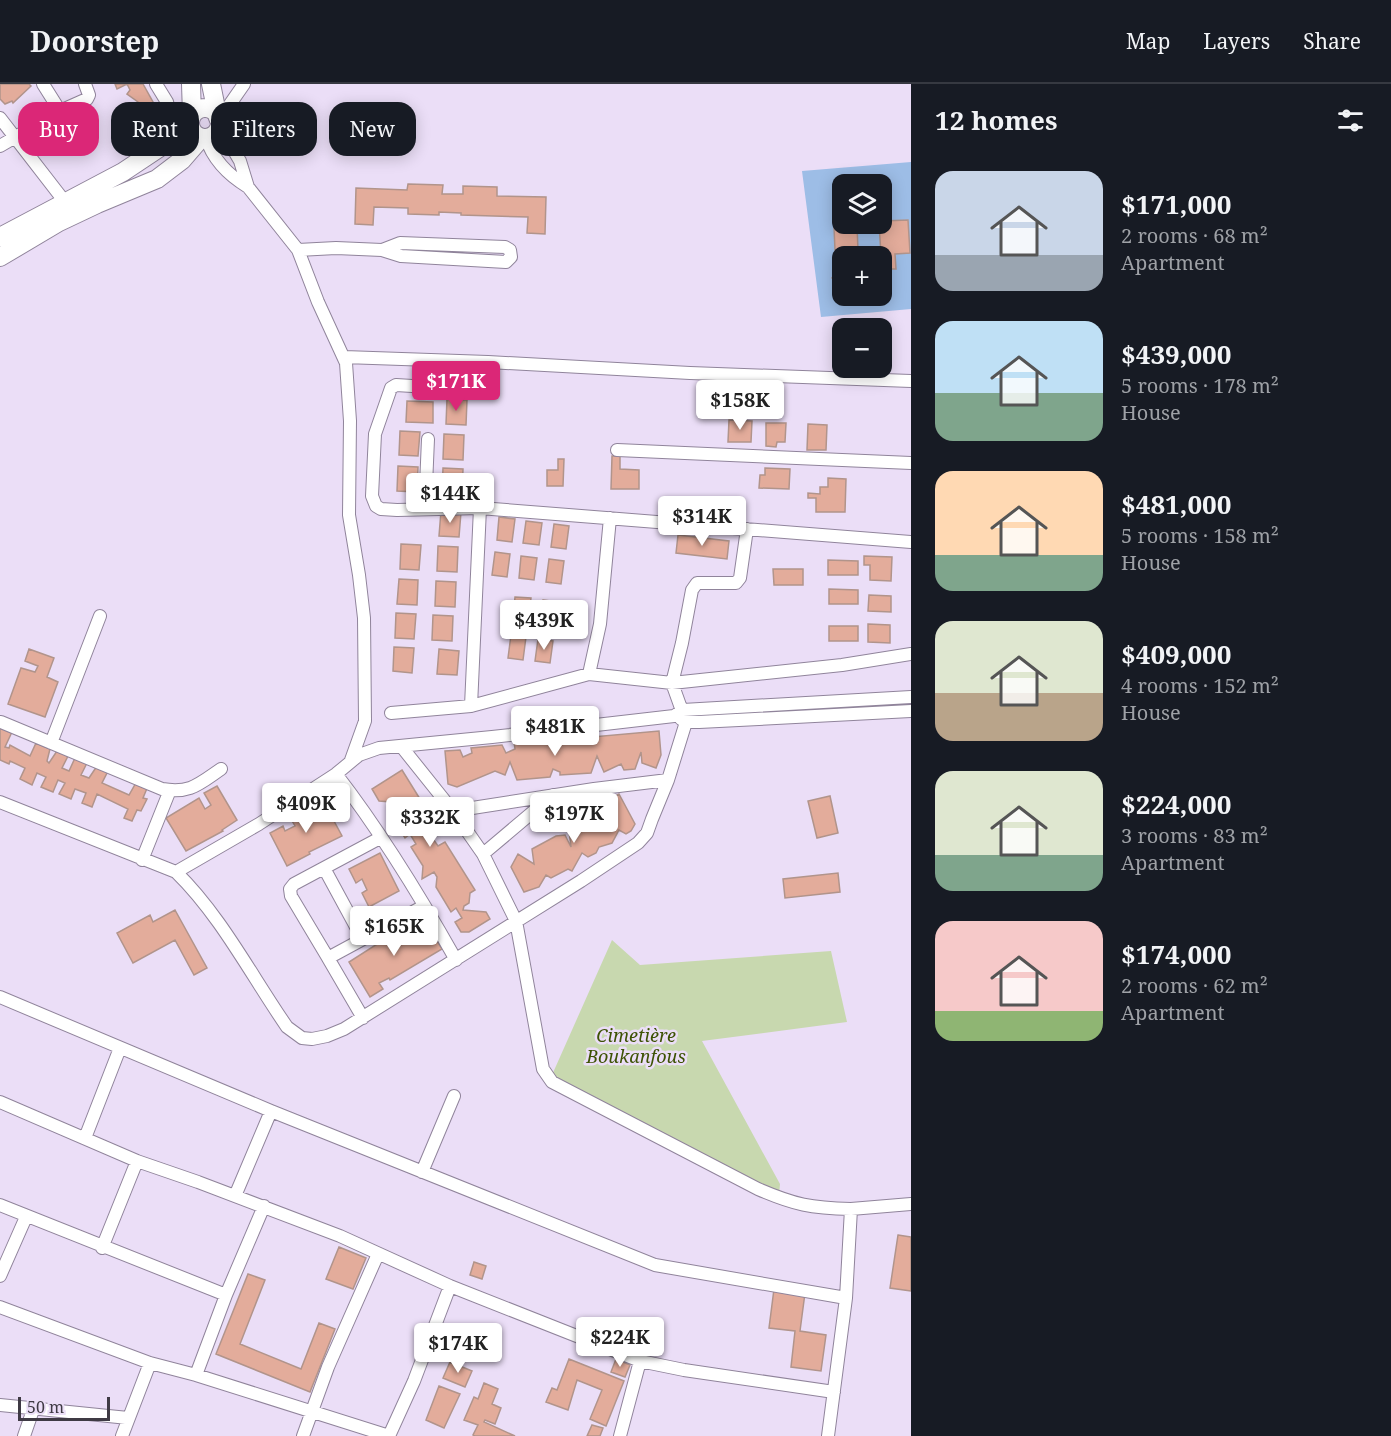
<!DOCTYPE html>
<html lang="en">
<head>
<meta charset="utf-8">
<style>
	body { margin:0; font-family:"Noto Serif",serif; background:#242831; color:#f1f3f6; height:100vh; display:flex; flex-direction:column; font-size:22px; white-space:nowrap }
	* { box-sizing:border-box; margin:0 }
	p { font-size:20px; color:#9ea1a6 }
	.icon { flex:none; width:33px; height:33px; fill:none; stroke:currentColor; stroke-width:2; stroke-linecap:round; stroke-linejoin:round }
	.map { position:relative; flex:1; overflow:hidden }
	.details { display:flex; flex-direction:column; background:#171b24; width:480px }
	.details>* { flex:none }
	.hud { position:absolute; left:18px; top:18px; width:570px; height:54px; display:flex; gap:12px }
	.controls { position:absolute; left:832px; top:90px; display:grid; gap:12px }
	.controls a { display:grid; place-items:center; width:60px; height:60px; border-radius:12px; background:#171b24; box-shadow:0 3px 15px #0003; font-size:30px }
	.scale { position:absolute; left:18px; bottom:15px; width:92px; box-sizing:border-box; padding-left:6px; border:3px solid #3f3a44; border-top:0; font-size:16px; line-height:21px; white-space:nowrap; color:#3f3a44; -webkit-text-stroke:4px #ebdef7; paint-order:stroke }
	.price { position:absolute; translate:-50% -51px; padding:0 14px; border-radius:6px; background:#fff; color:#222; font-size:20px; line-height:39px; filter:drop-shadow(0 2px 3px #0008) }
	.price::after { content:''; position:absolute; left:50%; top:36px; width:18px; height:14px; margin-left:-9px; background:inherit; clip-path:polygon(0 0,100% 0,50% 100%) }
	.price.current { background:#db2777; color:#fff }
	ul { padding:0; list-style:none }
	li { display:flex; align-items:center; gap:18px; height:150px; padding:0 24px }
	li span { display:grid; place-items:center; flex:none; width:168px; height:120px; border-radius:18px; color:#555 }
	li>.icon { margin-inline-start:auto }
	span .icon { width:72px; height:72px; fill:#fffc; stroke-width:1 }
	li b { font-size:26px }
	h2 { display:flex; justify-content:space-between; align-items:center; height:72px; padding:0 24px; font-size:26px }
	.tag { padding:0 21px; border-radius:18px; background:#171b24; box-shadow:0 3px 15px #0003; font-size:21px; line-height:54px }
	.tag.current { background:#db2777; color:#fff }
	header { display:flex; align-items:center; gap:36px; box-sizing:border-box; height:84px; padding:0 30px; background:#171b24; border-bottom:2px solid #363941 }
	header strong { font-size:28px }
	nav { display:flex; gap:33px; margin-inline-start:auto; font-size:21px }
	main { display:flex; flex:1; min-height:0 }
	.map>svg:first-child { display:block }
	.green { fill:#c8d8af }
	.water { fill:#9dbde6; fill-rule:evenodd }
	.building { fill:#e3ac9b; stroke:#b1948b; stroke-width:1.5 }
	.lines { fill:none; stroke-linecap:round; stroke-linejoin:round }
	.street-casing { stroke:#90849b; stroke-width:14 }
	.secondary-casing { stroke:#90849b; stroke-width:20 }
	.street { stroke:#fff; stroke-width:12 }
	.secondary { stroke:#fff; stroke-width:18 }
	.labels { text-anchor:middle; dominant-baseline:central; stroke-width:5; stroke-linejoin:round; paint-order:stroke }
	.park-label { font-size:18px; font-style:italic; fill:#3d5204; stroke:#ebdef7 }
</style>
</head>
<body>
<header>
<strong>Doorstep</strong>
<nav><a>Map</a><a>Layers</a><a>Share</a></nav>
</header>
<main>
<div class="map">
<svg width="911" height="1352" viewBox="0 0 911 1352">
	<rect width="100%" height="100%" fill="#ebdef7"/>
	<path class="green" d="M612 856 640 881 831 867 847 938 702 957 780 1100 779 1111 552 991Z"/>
	<path class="water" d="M911 78V225L821 233 802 87ZM843 100H882V140H843ZM843 172H882V212H843Z"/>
	<path class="building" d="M0 0H29L31 2 13 19 12 17 5 20 0 15Z
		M115 0H143L153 18 150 22 142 25 138 18 127 10 130 6 127 0 117 5Z
		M408 100 443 101 442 110H463V102L497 103V112L546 113 545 150 527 149 528 133 461 131V129L439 128V131L408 130V124L374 123 373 141 355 140 356 104 407 106Z
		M908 136 910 169 895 170 896 185H882L879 140H882V137Z
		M857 142 858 166H835L834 143Z
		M843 182V203L832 194Z
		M447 315 467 316 466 341 446 340Z
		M407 317 433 318V339L406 338Z
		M729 336 752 337 751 358H728Z
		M766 339H786L785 358H777L776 363 766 362Z
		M808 340 827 341 826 366H807Z
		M400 347 420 348 418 372 399 371Z
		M444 350 464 351 463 376 443 375Z
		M612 372H620V385L639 386V405H611Z
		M558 375H564L563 402H547V386H558Z
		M398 382 418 383 417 408 397 407Z
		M443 384 463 385 462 410 442 409Z
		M765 384 790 385 789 405 759 404 760 391H765Z
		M828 394 846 395 845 428H816V414H808V409L820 410V403H828Z
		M441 427 461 428 459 453 439 452Z
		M499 433 515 435 512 458 497 456Z
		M526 437 542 439 539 461 523 459Z
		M554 440 569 442 566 465 551 463Z
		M678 451 729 457 727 475 676 469Z
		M401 460 421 461 419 486 400 485Z
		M438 462 458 463 457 488 437 487Z
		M495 468 510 470 507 493 492 491Z
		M521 472 537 474 534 496 519 494Z
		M864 472 892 473 891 497 870 496V481H864Z
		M549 475 564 477 561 500 546 498Z
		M828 476 858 477V491H828Z
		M773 485H803V501H774Z
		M399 495 418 496 417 521 397 520Z
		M436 497 456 498 455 523 435 522Z
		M829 505 858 506V520H829Z
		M869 511 891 512V528L868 527Z
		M515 513 531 514 528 537 513 535Z
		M543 516 558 518 555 541 540 539Z
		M396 529 416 530 414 555 395 554Z
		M433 531 453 532 452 557 432 556Z
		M868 540 890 541V559L868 558Z
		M829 542H858V557H829Z
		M511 551 526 553 523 576 508 574Z
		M538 555 553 557 550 579 535 577Z
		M394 563 414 564 412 589 393 587Z
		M29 565 54 574 47 593 58 598 45 633 8 620 21 584 35 588 38 582 25 577Z
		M439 565 459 567 457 591 437 590Z
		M0 643 12 648 5 663 9 664 10 661 30 672 36 659 50 665 47 677 49 679 57 667 68 672 62 684 69 687 75 674 87 679 81 691 89 694 97 682 108 687 102 699 129 711 137 697 148 702 143 714 147 715 141 727 137 726 132 737 124 734 128 725 97 710 92 723 82 719 86 709 75 705 71 715 59 710 65 699 58 696 53 708 41 703 46 693 37 689 32 701 20 695 25 684 10 677 9 680 0 676Z
		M659 647 661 671 656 684 642 679 641 668 635 685 624 686 621 680 604 688 597 672 591 689 560 691V688L553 685 550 693 517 696 510 678 505 691 495 687 457 703 448 700 445 667 460 666 463 673 472 669 471 664 502 661 506 669 515 665 514 658 525 657V659Z
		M402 686 433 736 431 752 438 762 445 758 475 806 470 809 469 819 464 822 463 826 486 828 490 835 469 848H461L455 838 462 834 456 824 451 828 436 803 437 793 434 788 422 795 423 782 411 763 416 760 410 750 405 754 389 729 391 718 379 717 372 705Z
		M217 702 237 736 222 746 223 747 186 767 166 734 199 714 205 725 211 721 204 709Z
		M619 710 635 740 631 747 626 750 619 746 612 759 599 763 596 769 588 773 582 769 572 787 568 785 551 794 546 791 539 803 524 808 511 783 518 770 534 780 532 765 556 752 565 751 571 763 568 738 583 736 588 729 603 727 606 733 604 718Z
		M830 712 838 749 817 754 808 717Z
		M319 720 322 727 327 724 342 752 309 768 310 770 287 782 270 749 283 742 285 747 295 742 291 735Z
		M380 769 399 807 369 823 362 809 367 806 362 795 356 799 349 785Z
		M838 789 840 808 785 814 783 795Z
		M175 826 207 884 194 891 175 856 133 879 117 849 150 831 153 838Z
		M423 835 442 865 390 896 389 894 379 899 383 905 370 913 349 878 399 846 404 854 413 848 409 843Z
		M898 1151 911 1153V1207L890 1204Z
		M339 1163 366 1174 353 1205 326 1195Z
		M474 1178 486 1182 482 1195 470 1191Z
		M248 1190 265 1196 240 1260 301 1285 319 1239 335 1245 310 1308 216 1270Z
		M774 1205 805 1209 800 1247 826 1251 821 1287 791 1283 795 1247 769 1244Z
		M569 1275 624 1297 606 1342 590 1335 602 1306 577 1296 568 1326 546 1318 552 1304 557 1306Z
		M616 1275 630 1281 625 1293 611 1288Z
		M450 1278 472 1287 465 1303 443 1294Z
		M484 1299 498 1305 492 1320 501 1324 495 1340 485 1336 484 1338 515 1352H475L473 1351 478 1341 464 1336 474 1313 478 1315Z
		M439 1302 460 1310 444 1344 426 1336Z
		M592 1341 603 1344 600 1352H587Z"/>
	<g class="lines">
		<g class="street-casing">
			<path id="street" d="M43 0 60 27
				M0 34 65 118
				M219 36 244 0
				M219 41 240 77 248 103 298 166 318 218 346 279 350 337 349 431 359 491 364 534 365 637 351 676
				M206 54C213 76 228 91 248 103
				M0 62 60 27 87 15 89 11 85 0
				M150 71 157 47 169 25 167 18 156 0
				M400 159 505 163 510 166 511 173 506 178 401 172 382 166Z
				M298 166 336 164 382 166
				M344 273 488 278 690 289 911 297
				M461 305 396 301 391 304 375 350 372 412 376 422 381 425 397 426 480 424 911 458
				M617 366 911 379
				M425 425 428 355
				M589 590 600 540 610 434
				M471 622 480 424
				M391 629 471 622 589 590 672 599 842 581 911 570
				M681 635 686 638H699L911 627
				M1 638 162 705C190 710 199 700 221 685
				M51 659 100 532
				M401 662 453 727 594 705 668 696
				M336 690C381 748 420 812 456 876
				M0 718 176 788C221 832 251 891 287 943L302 954 312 955 327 952 344 945 581 797 638 759 647 749 652 735 668 696 686 638 672 599 682 559 692 506 697 499H736L740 494 747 445
				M453 727 483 770 516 837 543 985 552 998 758 1105C795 1121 811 1124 851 1125
				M380 754 294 800 290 805 291 812 328 874 424 822
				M483 770 553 711
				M142 776 170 706
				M324 784 362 854
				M176 788 259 740 336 690 359 671 379 664 492 653 674 632 683 626 911 613
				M328 874 363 934
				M0 913 271 1027 655 1181 846 1214
				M0 1018 137 1077 198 1098 340 1152 450 1202 640 1277 684 1286 834 1308
				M85 1054 120 964
				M422 1088 454 1012
				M235 1112 271 1027
				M0 1121 226 1211 264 1122
				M102 1164 137 1077
				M0 1192 26 1133
				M0 1223 150 1279 196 1291 389 1352 414 1297 450 1202
				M196 1291 226 1211
				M0 1321 128 1334
				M24 1352 33 1326
				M122 1352 150 1279
				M303 1352 328 1283 378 1170
				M620 1352 640 1277
				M828 1352 846 1214 851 1125 911 1120"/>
		</g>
		<g class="secondary-casing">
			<path id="secondary" d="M191 0 192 31
				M211 0 218 34
				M190 39a15 15 0 1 1 30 0a15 15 0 1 1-30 0Z
				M0 153 123 88 162 62 191 34
				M0 173 59 138 97 120 157 95 182 76 201 54"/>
		</g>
		<use href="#street" class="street"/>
		<use href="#secondary" class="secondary"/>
	</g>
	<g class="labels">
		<g class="park-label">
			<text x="636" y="951">Cimetière<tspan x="636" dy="21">Boukanfous</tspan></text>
		</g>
	</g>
</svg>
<div class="controls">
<a><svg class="icon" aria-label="layers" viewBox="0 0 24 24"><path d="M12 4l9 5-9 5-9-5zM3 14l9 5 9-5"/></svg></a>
<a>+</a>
<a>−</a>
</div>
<div class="scale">50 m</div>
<b class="price current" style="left:456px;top:328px">$171K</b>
<b class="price" style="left:740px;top:347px">$158K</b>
<b class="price" style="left:450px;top:440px">$144K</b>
<b class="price" style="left:702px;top:463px">$314K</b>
<b class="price" style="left:544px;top:567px">$439K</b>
<b class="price" style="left:555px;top:673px">$481K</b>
<b class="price" style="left:306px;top:750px">$409K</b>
<b class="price" style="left:574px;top:760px">$197K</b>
<b class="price" style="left:430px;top:764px">$332K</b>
<b class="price" style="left:394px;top:873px">$165K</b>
<b class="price" style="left:620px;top:1284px">$224K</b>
<b class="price" style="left:458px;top:1290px">$174K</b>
<div class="hud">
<a class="tag current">Buy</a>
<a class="tag">Rent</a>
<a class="tag">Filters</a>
<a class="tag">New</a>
</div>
</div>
<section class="details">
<h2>12 homes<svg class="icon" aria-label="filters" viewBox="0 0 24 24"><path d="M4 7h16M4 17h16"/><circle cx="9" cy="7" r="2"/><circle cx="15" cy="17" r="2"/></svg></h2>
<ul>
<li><span style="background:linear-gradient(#c9d6e8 70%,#9aa5b1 0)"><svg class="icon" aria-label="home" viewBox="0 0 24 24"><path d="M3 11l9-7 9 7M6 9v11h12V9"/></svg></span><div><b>$171,000</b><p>2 rooms · 68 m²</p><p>Apartment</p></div></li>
<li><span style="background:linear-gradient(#bfe0f5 60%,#7fa58c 0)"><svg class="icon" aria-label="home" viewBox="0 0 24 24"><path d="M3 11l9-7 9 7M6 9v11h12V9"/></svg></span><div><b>$439,000</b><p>5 rooms · 178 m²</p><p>House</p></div></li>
<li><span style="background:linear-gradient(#ffd9b3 70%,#7fa58c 0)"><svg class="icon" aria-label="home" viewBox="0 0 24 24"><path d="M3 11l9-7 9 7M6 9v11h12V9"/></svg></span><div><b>$481,000</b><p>5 rooms · 158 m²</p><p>House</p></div></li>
<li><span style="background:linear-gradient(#dfe7d0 60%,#b9a48a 0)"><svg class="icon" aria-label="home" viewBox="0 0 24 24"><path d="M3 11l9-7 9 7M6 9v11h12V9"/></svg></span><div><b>$409,000</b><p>4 rooms · 152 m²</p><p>House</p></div></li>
<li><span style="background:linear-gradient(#dfe7d0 70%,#7fa58c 0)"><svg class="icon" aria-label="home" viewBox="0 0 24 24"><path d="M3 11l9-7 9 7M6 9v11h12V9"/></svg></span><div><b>$224,000</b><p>3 rooms · 83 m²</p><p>Apartment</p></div></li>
<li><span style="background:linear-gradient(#f6c9c9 75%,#8fb573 0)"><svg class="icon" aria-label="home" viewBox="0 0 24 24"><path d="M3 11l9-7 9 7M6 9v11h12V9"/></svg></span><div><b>$174,000</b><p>2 rooms · 62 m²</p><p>Apartment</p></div></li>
</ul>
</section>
</main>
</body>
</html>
